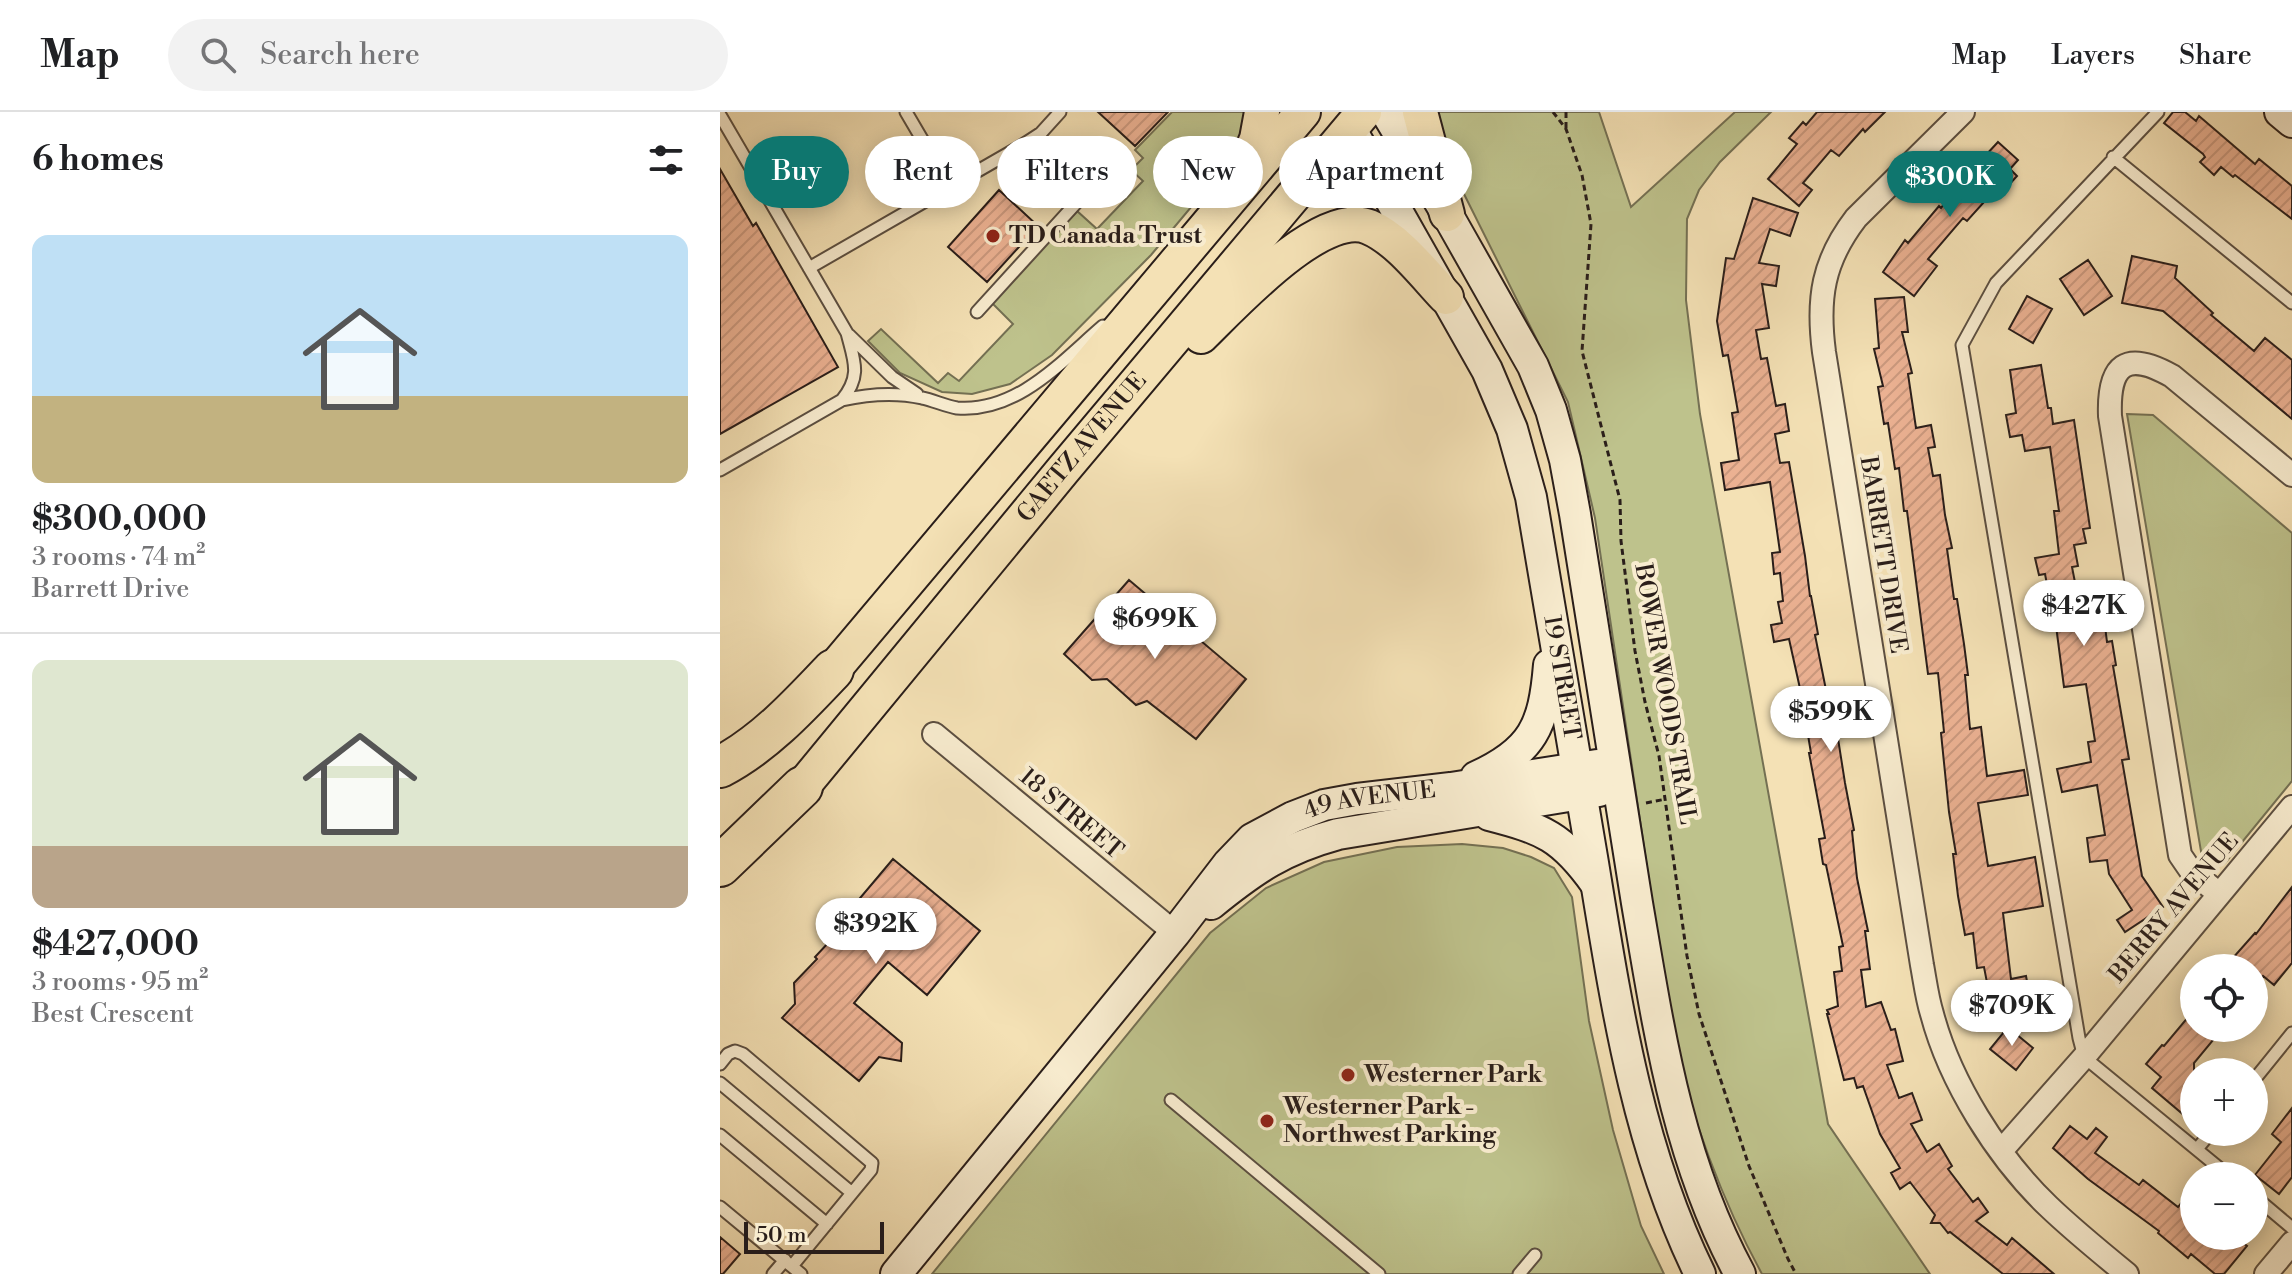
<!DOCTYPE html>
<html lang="en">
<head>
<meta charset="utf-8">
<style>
	body { margin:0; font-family:"Libre Bodoni",serif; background:#f2f2f2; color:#202124; height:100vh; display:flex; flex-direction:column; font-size:30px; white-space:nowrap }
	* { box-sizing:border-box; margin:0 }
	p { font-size:26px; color:#757577 }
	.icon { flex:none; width:44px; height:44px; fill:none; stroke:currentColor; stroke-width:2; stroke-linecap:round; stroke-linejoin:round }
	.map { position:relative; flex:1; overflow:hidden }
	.side { display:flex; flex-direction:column; background:#fff; width:720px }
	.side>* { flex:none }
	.hud { position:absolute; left:24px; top:24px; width:760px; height:72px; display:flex; gap:16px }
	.tools { position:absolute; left:1460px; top:842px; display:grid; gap:16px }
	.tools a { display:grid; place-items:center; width:88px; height:88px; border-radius:50%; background:#fff; box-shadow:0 4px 20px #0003; font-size:40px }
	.scale { position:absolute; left:24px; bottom:20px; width:140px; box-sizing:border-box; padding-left:8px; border:4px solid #2a1e1a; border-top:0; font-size:22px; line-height:28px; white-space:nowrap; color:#2a1e1a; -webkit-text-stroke:6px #f8eccf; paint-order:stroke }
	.price { position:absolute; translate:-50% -68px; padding:0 18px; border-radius:28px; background:#fff; color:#222; font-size:26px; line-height:52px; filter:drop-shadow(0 2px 4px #0008) }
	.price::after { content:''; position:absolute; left:50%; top:48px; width:24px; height:18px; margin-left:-12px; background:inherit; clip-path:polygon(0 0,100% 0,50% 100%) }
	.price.active { background:#0f766e; color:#fff }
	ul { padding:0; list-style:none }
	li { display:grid; align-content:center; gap:16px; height:424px; padding:0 32px }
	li+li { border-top:2px solid #e0e0e0 }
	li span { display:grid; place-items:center; height:248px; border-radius:16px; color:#555 }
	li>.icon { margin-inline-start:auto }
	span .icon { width:144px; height:144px; fill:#fffc; stroke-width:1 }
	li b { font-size:34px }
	h2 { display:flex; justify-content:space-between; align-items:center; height:96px; padding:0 32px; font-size:34px }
	.chip { padding:0 28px; border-radius:36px; background:#fff; box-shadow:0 4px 20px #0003; font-size:28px; line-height:72px }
	.chip.active { background:#0f766e; color:#fff }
	header { display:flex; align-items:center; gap:48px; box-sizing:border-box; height:112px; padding:0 40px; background:#fff; border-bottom:2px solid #e0e0e0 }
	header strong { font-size:38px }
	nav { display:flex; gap:44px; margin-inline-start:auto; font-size:28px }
	.search { width:560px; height:72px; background:#f2f2f2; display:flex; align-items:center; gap:20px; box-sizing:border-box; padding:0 28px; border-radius:44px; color:#757577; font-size:30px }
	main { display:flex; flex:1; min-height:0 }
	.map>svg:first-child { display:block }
	.green { fill:#bec28c; stroke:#747053; stroke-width:2 }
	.building { fill:url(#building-hatch); stroke:#2a1e1a; stroke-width:2 }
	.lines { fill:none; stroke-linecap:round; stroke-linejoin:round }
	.lane-casing { stroke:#5c4f41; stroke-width:15 }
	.street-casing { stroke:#5c4f41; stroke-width:26 }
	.secondary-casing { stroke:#2a1e1a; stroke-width:34 }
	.primary-casing { stroke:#2a1e1a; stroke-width:38 }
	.highway-casing { stroke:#2a1e1a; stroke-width:44 }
	.path { stroke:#2a1e1a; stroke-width:3; stroke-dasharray:6 4; stroke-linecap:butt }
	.lane { stroke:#f8eccf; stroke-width:11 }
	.street { stroke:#f8eccf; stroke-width:22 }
	.secondary { stroke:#f8eccf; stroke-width:30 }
	.primary { stroke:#f4e1b5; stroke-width:34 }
	.highway { stroke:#f4e1b5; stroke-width:40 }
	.poi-dot { fill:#8f2418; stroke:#f8eccf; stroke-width:3 }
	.labels { text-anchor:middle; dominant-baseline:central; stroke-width:8; stroke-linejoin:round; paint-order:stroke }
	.poi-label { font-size:24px; font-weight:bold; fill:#2a1e1a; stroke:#f8eccf; text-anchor:start }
	.street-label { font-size:24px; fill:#2a1e1a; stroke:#f8eccf }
</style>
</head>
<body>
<header>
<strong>Map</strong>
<div class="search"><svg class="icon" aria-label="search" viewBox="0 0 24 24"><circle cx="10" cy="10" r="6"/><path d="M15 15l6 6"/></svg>Search here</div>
<nav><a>Map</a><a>Layers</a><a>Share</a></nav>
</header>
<main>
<section class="side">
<h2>6 homes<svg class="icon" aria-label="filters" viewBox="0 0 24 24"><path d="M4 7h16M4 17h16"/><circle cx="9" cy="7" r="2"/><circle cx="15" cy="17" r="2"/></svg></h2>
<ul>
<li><span style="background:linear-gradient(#bfe0f5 65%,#c2b280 0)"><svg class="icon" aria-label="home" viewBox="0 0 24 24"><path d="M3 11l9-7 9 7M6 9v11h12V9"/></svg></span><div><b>$300,000</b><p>3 rooms · 74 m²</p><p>Barrett Drive</p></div></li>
<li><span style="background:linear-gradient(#dfe7d0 75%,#b9a48a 0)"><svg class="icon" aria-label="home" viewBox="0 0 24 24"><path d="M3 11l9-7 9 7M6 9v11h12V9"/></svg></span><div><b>$427,000</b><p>3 rooms · 95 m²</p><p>Best Crescent</p></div></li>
</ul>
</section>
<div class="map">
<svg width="1572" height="1162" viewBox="0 0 1572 1162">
	<defs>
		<pattern id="building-hatch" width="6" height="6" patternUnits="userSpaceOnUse" patternTransform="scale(2)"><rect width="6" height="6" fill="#ebb192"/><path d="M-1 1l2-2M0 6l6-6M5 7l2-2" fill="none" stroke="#ca987d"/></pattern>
	</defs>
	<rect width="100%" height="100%" fill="#f4e1b5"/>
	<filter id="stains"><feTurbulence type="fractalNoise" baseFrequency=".0025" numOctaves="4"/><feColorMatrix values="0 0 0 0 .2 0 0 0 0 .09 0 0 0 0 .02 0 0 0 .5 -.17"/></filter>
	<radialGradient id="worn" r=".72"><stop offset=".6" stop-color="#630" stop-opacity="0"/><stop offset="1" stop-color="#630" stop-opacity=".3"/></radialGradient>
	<path class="green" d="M452 0H530L508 51 431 143 332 243 290 272 252 282 222 280 180 261 148 229 161 217 218 271 228 261 239 269 293 212 271 190 357 99 377 117 423 69 411 58 423 46 415 38Z
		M709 0H879L911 95 1015 0H1051L1000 50 979 78 967 107 966 188 980 302 1108 1012 1210 1162H1042C1002 1089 971 1004 952 923L875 406 848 290 737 68Z
		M1407 302 1433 303 1572 421V669L1505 751 1484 757Z
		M742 732 783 736 811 745 834 756 852 785 869 909 893 1018 921 1114 944 1162H212L490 821 546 776 604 750 677 735Z"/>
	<path class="building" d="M378 0H448L415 34Z
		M1097 0H1165L1145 20 1143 17 1119 44 1111 38 1083 71 1092 78 1079 94 1048 67 1077 32 1069 26 1083 10 1086 13Z
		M1453 0H1465L1476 9 1479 4 1535 52 1539 47 1572 74V107L1515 63 1513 65 1501 55 1494 63 1480 50 1485 45 1483 42 1444 11Z
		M1278 30 1298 48 1290 57 1297 64 1287 75 1282 70 1247 109 1243 106 1208 147 1217 154 1194 184 1163 160 1185 128 1188 131 1219 94 1221 96 1253 57Z
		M0 57 33 114 36 111 118 255 0 322Z
		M279 78 318 114 267 170 228 135Z
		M1033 86 1078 101 1070 124 1050 117 1039 151 1059 154 1056 174 1042 172 1049 216 1036 218 1041 247 1047 246 1056 294 1065 292 1069 319 1055 322 1060 351 1069 350 1085 444 1090 484H1091L1098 522 1095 523 1107 583 1111 582 1125 671 1134 718 1132 719 1137 766 1148 819H1145L1150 857 1141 858 1146 895 1161 890 1171 918 1175 917 1183 949 1167 953 1179 986 1192 981 1202 1008 1191 1012 1207 1040 1219 1032 1232 1054 1228 1057 1253 1090 1258 1086 1268 1100 1256 1109 1287 1133 1292 1126 1334 1162H1283L1230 1120 1228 1121 1220 1111H1211L1215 1103 1190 1070 1180 1077 1171 1061 1180 1056 1160 1022 1143 974 1137 976 1134 966 1124 968 1107 902H1109L1107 898 1118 894 1114 860 1122 859 1119 835 1123 834 1106 753 1103 752 1099 727 1105 726 1089 641H1091L1081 581 1069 527 1054 530 1051 513 1062 511 1058 490 1063 489 1060 461 1054 462 1052 441 1060 440 1050 370 1005 378 1001 351 1019 348 1012 301 1018 300 1008 243 1003 244 997 209 1006 146 1014 147Z
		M1412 144 1457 154 1455 166 1493 201 1491 203 1534 239 1545 226 1572 248V307L1443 199 1402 191Z
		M1368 148 1392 184 1364 203 1340 167Z
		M1307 184 1332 197 1313 231 1289 217Z
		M1184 185 1188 220H1182L1192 261 1188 262 1196 316 1211 313 1215 335 1208 336 1213 364 1220 363 1225 403 1232 436 1227 437 1234 487H1237L1244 532 1248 563H1245L1250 617 1261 615 1267 664 1304 658 1308 683 1258 691 1268 754 1315 745 1323 794 1283 801 1291 867 1306 864 1311 891 1290 895 1293 908 1268 913 1263 887 1270 886 1264 855 1257 856 1253 821 1245 823 1238 784 1233 742H1236L1229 700 1221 621 1224 620 1218 561 1208 562 1187 399H1184L1179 356 1175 357 1168 311 1164 312 1158 275 1163 274 1154 237 1159 236 1155 187Z
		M1321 253 1328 296H1331L1333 312 1354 308 1370 416 1363 417 1366 431 1354 433 1358 454 1352 455 1359 491 1362 490 1364 509 1384 506 1387 530 1392 529 1396 553 1393 554 1409 647 1402 648 1422 764 1443 795 1405 820 1397 808 1412 798 1389 762 1387 748 1370 750 1367 726 1385 723 1377 673 1342 680 1337 657 1371 650 1368 630 1375 629 1366 572 1344 575 1332 483H1329L1325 462 1319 463 1315 446 1339 442 1334 399H1339L1330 335 1305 339 1302 323 1290 325 1286 303 1296 301 1290 258Z
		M409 468 526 567 476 627 427 589 416 593 387 567 372 568 344 542Z
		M173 747 260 819 207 883 168 850 134 891 182 931 181 949 159 945 139 969 62 906 75 892 74 871 97 847 95 845 124 814 119 811Z
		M1572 775V851L1554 873 1543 864 1534 874V856H1504L1535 821 1536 822Z
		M1474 898V916H1503L1474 951V994L1465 1004 1432 976 1441 965 1426 952 1442 933 1444 934Z
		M1293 909 1296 922 1313 936 1296 958 1270 937Z
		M1572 996V1065L1559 1082 1535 1063 1561 1030 1552 1022Z
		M1350 1014 1367 1027 1376 1016 1387 1025 1375 1041 1419 1073 1423 1068 1458 1095 1474 1075V1124H1478L1491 1134 1499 1124H1514L1527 1134 1504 1162H1495L1471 1142 1468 1146 1438 1121 1439 1119 1368 1067 1333 1036Z
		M0 1125 20 1142 3 1162H0Z"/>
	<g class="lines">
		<g class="lane-casing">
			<path id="lane" d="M186 0 230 75
				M1438 0 1276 171 1242 233 1359 926 1364 945 1509 1064
				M0 3 127 221C134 249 142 263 122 288L0 358
				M1393 45 1572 191
				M89 156 301 34 321 21 340 0
				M257 200 358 89
				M129 223 172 265 197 282
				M122 288C149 282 175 280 202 286 213 288 225 294 237 296 297 301 342 249 383 214
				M0 952 8 942 15 939 23 942 152 1051 151 1058 72 1154
				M1534 968 1572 921
				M0 971 132 1081
				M451 988 659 1162
				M0 1023 107 1112
				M1477 1037 1491 1020
				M1534 1084 1572 1116
				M0 1095 81 1162
				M53 1162 65 1148
				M799 1162 815 1143"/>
		</g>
		<g class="street-casing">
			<path id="street" d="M1243 0 1136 106C1103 149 1097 186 1104 240L1202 853C1205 869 1207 886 1212 902 1230 970 1277 1045 1328 1094 1353 1118 1380 1140 1407 1162
				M214 622 455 821
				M1499 782 1471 759 1460 743 1390 304C1388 252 1406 238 1452 264L1572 363
				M1281 1039 1364 945 1572 695
				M1546 1162 1572 1131"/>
		</g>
		<g class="secondary-casing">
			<g id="secondary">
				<path d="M666 0 727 102 813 254 831 298 845 348 855 402C876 532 896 661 917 791 939 919 957 1046 1020 1162"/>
				<path d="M1560 0 1572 10"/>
				<path id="s1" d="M630 16 767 258 792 317 811 385C832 507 852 629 873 751 896 891 917 1034 980 1162"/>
				<path d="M756 665C813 639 824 614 829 553"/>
				<path d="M769 703C823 717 842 724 876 772"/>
				<path d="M491 792C534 757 563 737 618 722L879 679"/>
				<path id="s2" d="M176 1162 455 821 508 752 532 727 573 705 604 693 637 687 731 676 877 653"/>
			</g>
		</g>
		<g class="primary-casing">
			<g id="primary">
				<path d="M700 0 727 102"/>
				<path d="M525 56 537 27 542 0"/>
				<path d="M481 224C513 193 602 95 649 115 678 127 705 163 726 185"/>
				<path d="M113 558 583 0"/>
				<path id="s3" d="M82 675 343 358 644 0"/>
			</g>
		</g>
		<g class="highway-casing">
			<path id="highway" d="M0 655C44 632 79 594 113 558
				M0 754 82 675"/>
		</g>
		<path class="path" d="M833 0 846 17 862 63 871 112 862 239 900 388 901 429 915 539 925 590 939 644 967 844 979 902 1029 1054 1068 1147 1076 1162
			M846 0V17
			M926 691 946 687"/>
		<use href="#lane" class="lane"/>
		<use href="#street" class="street"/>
		<use href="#secondary" class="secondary"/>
		<use href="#primary" class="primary"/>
		<use href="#highway" class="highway"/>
	</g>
	<g class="poi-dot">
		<circle cx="273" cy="124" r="8"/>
		<circle cx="628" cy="963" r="8"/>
		<circle cx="547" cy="1009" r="8"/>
	</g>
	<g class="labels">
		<g class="poi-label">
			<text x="289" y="124">TD Canada Trust</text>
			<text x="644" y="963">Westerner Park</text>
			<text x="563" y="995">Westerner Park -<tspan x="563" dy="28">Northwest Parking</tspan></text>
		</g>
		<g class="street-label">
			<text stroke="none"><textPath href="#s3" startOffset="440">GAETZ AVENUE</textPath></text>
			<text transform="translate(1163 443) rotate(81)">BARRETT DRIVE</text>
			<text stroke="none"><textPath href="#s1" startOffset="596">19 STREET</textPath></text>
			<text transform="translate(945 582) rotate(80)">BOWER WOODS TRAIL</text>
			<text stroke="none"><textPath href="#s2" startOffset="688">49 AVENUE</textPath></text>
			<text transform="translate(351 702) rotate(40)">18 STREET</text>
			<text transform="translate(1454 796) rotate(-50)">BERRY AVENUE</text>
		</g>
	</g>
	<rect width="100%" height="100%" filter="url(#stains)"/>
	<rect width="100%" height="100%" fill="url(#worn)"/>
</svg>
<div class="tools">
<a><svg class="icon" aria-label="locate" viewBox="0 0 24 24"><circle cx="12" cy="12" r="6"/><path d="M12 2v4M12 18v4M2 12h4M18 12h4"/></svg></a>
<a>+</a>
<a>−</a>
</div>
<div class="scale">50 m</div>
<b class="price active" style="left:1230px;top:107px">$300K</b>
<b class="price" style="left:1364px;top:536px">$427K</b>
<b class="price" style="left:435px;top:549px">$699K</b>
<b class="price" style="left:1111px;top:642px">$599K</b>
<b class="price" style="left:156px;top:854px">$392K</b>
<b class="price" style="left:1292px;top:936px">$709K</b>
<div class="hud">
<a class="chip active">Buy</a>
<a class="chip">Rent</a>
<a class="chip">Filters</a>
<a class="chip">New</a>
<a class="chip">Apartment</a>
</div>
</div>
</main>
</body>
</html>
